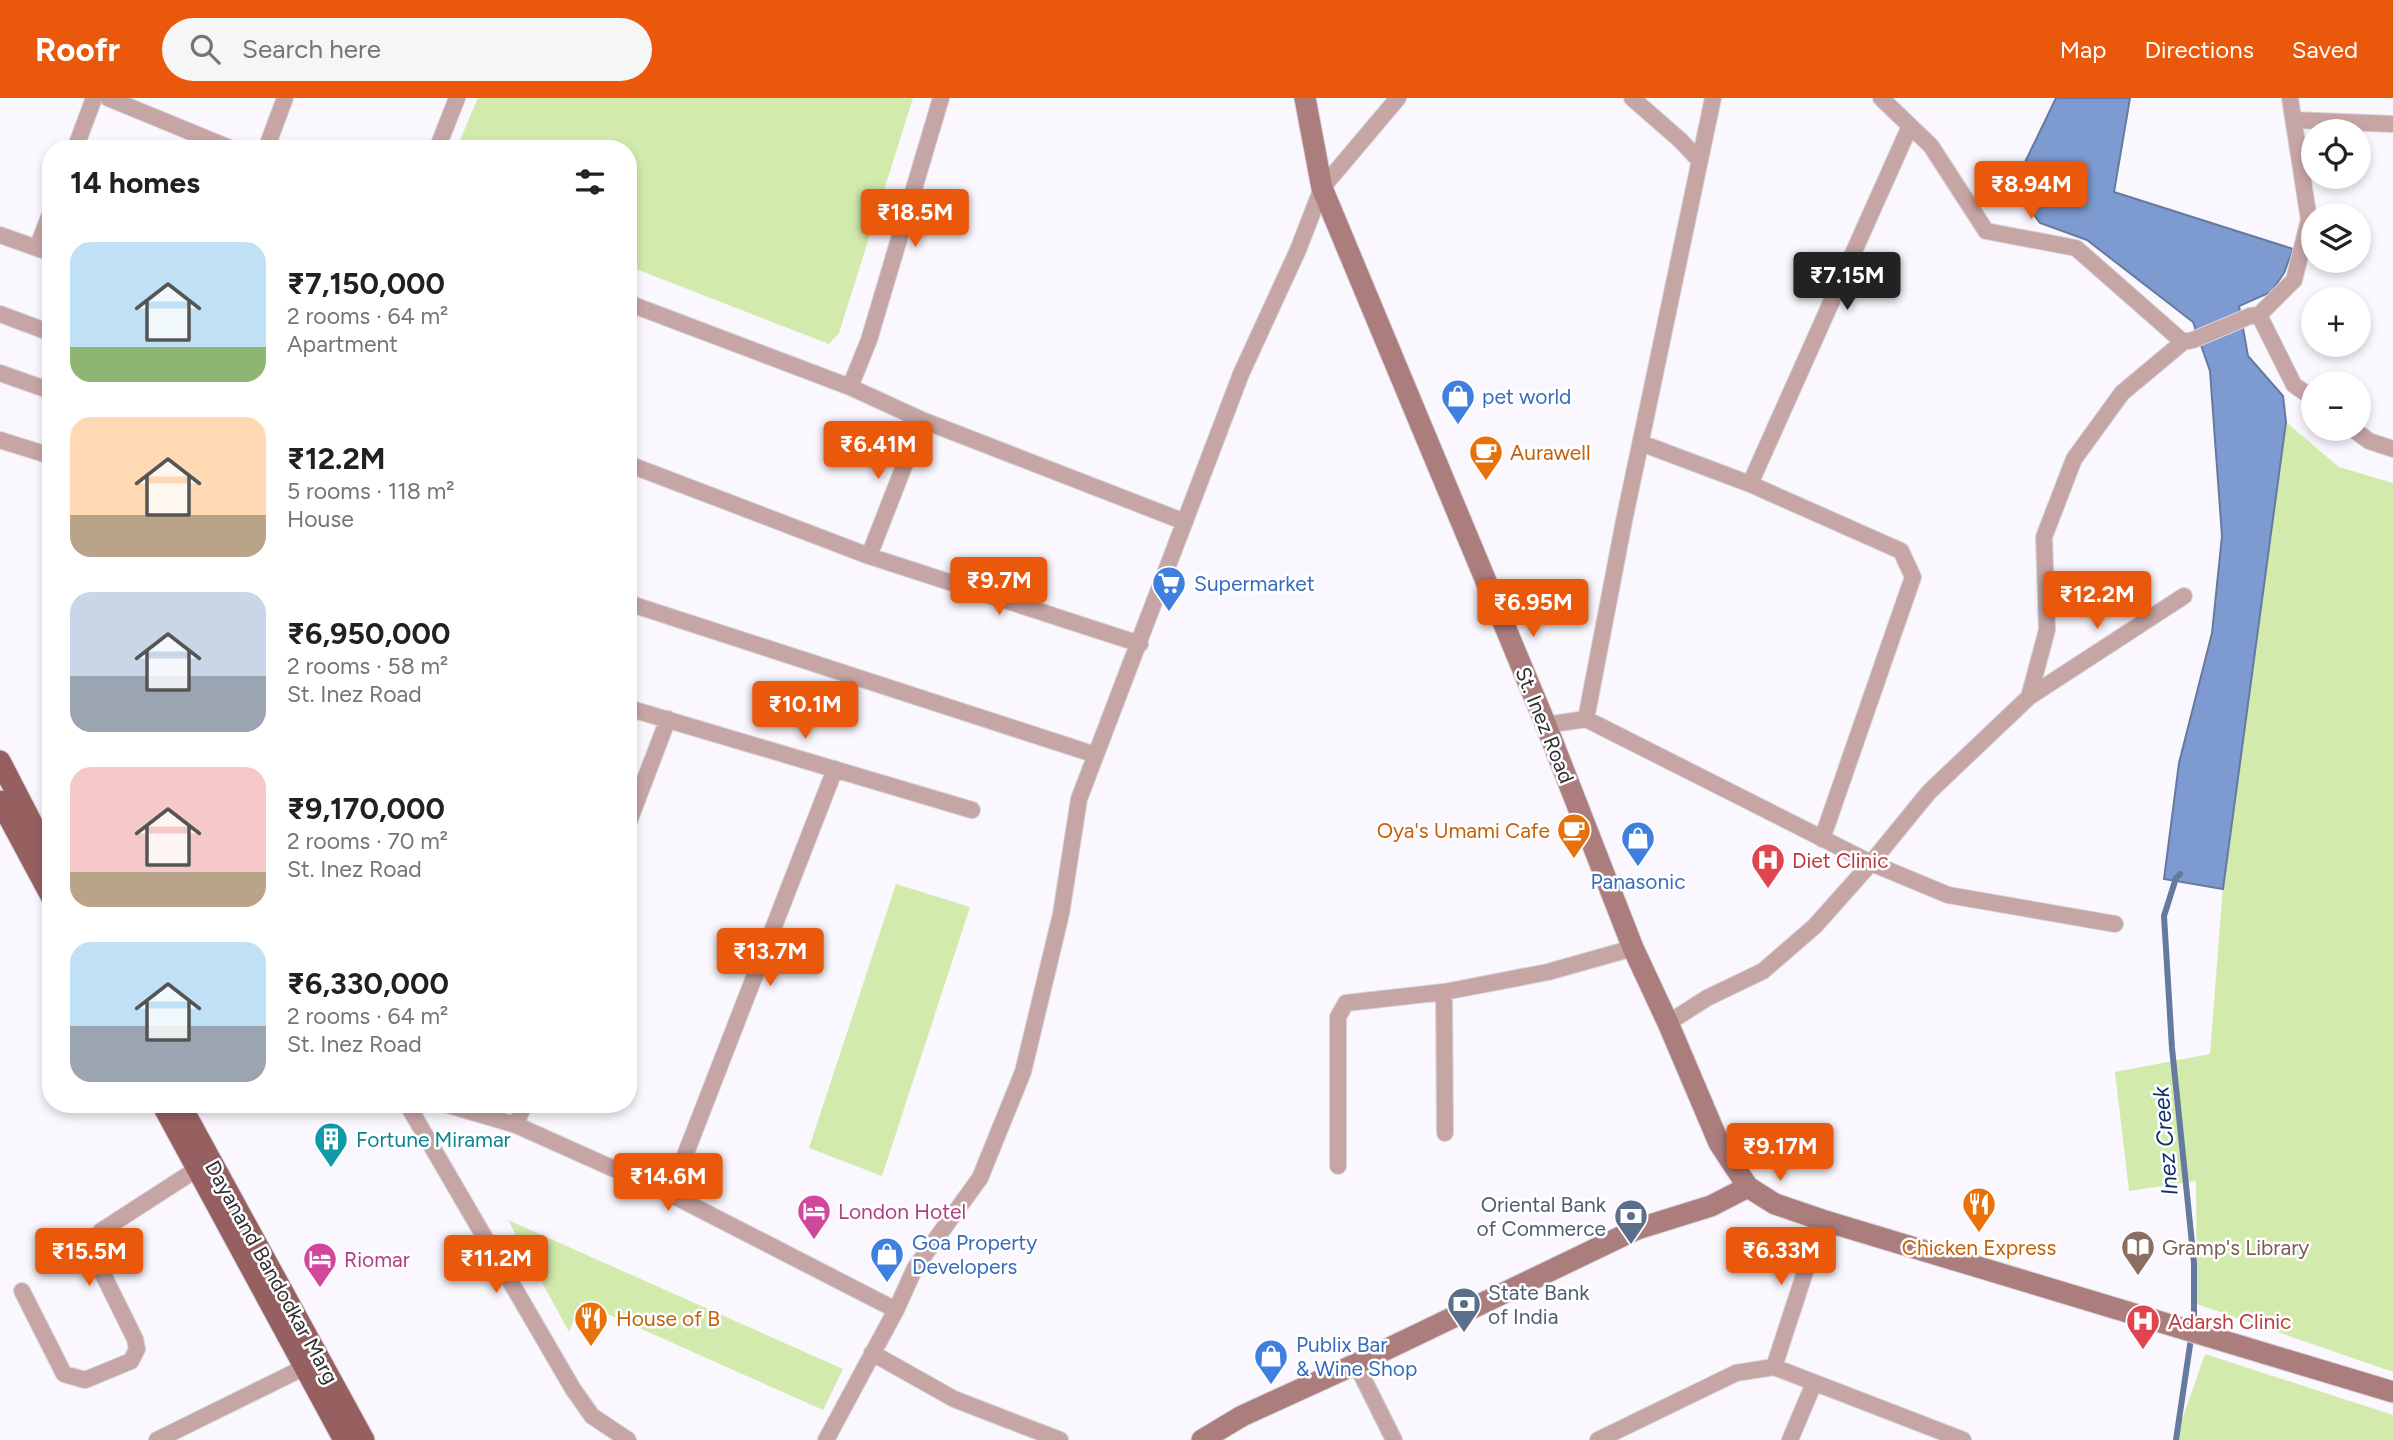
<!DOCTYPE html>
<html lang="en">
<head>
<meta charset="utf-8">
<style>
	body { margin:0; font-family:Figtree,sans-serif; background:#f6f6f6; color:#202124; height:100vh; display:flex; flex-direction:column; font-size:26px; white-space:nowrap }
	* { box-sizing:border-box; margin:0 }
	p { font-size:23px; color:#757577 }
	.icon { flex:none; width:38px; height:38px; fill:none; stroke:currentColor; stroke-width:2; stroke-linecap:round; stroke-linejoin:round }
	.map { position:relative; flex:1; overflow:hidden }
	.panel { position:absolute; left:42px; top:42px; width:595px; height:973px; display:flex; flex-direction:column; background:#fff; border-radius:28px; box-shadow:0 4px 10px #0003 }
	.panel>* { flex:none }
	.tools { position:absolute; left:2301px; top:21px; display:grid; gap:14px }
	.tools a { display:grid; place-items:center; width:70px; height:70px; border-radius:50%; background:#fff; box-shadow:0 4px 10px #0003; font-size:35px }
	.price { position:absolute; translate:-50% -60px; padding:0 16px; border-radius:7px; background:#ea580c; color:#fff; font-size:23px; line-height:46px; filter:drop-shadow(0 2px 4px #0008) }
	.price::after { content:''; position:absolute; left:50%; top:42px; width:21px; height:16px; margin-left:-10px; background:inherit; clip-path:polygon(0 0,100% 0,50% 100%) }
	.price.on { background:#222; color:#fff }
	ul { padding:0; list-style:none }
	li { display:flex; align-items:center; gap:21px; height:175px; padding:0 28px }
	li span { display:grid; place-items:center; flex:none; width:196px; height:140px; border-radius:21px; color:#555 }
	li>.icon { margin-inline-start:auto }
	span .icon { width:84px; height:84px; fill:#fffc; stroke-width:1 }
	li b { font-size:30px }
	h2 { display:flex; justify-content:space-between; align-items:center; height:84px; padding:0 28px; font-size:30px }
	header { display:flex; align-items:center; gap:42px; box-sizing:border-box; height:98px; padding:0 35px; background:#ea580c; color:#fff }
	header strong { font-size:33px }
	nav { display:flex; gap:38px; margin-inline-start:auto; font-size:24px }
	.search { width:490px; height:63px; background:#f6f6f6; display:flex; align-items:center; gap:18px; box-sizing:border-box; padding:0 24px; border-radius:38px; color:#757577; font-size:26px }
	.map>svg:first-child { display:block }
	.green { fill:#d2ebad }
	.water { fill:#7d9bd0; stroke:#667aa0; stroke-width:2 }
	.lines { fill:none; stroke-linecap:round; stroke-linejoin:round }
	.stream { stroke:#667aa0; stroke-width:6 }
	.street-casing { stroke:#d6d3d9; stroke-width:18 }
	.secondary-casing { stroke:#d6d3d9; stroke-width:23 }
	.primary-casing { stroke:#d6d3d9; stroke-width:23 }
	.street { stroke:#c6a5a5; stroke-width:16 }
	.secondary { stroke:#ab7d7d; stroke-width:21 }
	.primary { stroke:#976060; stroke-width:21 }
	.labels { text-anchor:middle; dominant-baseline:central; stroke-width:5; stroke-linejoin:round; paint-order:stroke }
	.shop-label { font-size:21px; fill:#366cbe; stroke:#fff; text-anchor:start }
	.food-label { font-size:21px; fill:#c56008; stroke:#fff; text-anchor:start }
	.street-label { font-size:21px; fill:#302e31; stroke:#fff }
	.health-label { font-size:21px; fill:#be3a42; stroke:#fff; text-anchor:start }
	.culture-label { font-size:21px; fill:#0d838f; stroke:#fff; text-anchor:start }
	.service-label { font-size:21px; fill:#4e5e75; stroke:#fff; text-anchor:end }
	.hotel-label { font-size:21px; fill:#b23c85; stroke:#fff; text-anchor:start }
	.education-label { font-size:21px; fill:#785e54; stroke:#fff; text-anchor:start }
	.water-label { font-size:23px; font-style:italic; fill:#0d2f6d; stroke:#fff }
</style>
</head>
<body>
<header>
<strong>Roofr</strong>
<div class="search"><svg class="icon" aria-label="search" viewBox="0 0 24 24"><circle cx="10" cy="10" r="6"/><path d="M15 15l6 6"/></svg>Search here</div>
<nav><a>Map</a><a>Directions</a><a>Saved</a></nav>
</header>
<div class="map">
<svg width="2393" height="1342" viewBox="0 0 2393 1342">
	<rect width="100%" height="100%" fill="#faf7fe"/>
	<path class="green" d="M478 0H913L839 235 829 246 628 168V51H456Z
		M2286 324 2339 369 2393 385V1274L2197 1206 2196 1083 2129 1093 2115 974 2210 956 2225 762Z
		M896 786 970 809 882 1078 809 1050Z
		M508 1122 843 1271 823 1312 581 1204 569 1234Z
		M2205 1256 2393 1317V1342H2175Z"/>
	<path class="water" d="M2056 0H2130L2114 94 2293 151 2284 175 2271 194 2239 208 2248 258 2283 298 2286 324 2223 791 2164 781 2179 665 2212 535 2222 438 2210 273 2193 224 2087 142 2040 125 2013 89Z"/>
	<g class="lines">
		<path class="stream" d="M2176 1342 2194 1220V1165L2172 950 2164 818 2176 780 2180 776"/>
		<g class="street-casing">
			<path id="street" d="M108 0 232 51
				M1632 0 1680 42 1699 62
				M1881 0 1931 48 1986 133 2076 150 2183 244
				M2294 22 2393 26
				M75 51 94 0
				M266 51 285 0
				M437 51 457 0
				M0 137 51 155
				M37 150 51 114
				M628 205 850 289 922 322 1185 424
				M0 216 51 235
				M2259 217 2294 287 2314 301
				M0 275 51 293
				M850 289 869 242 941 0
				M2353 331 2369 343 2393 351
				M0 342 51 358
				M1641 345 1750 386 1901 453 1913 479 1822 741
				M628 366 869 458 1140 546
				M1750 386 1910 28
				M869 458 922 322
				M628 505 1096 657
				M2029 599 2184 498
				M628 610 972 712
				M1586 621 1624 423 1713 0
				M1546 627 1586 621 1871 765 1948 797 2115 826
				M628 726 668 621
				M1444 894 1445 1035
				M1668 925 1707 900 1763 873 1815 828 1871 765 1929 694 2029 599 2047 532 2044 439 2074 361 2122 295 2183 244 2193 242 2250 218 2259 217 2294 182 2309 122 2290 0
				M407 1006 573 1291 592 1318 628 1342
				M445 1006 516 1027 670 1096 896 1212
				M516 1027 524 1006
				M1338 1068V919L1346 905 1444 894 1548 874 1633 850
				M670 1096 835 671
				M22 1193 64 1276 85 1282 131 1263 137 1251 135 1241 94 1158 93 1145 101 1133 197 1071
				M872 1255 954 1301 1060 1342
				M1356 1266 1394 1342
				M1774 1269 1822 1122
				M157 1342 303 1270
				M826 1342 896 1212 915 1170 980 1080 1023 974 1061 816 1079 701 1241 276 1298 152 1322 90 1398 0
				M1598 1342 1736 1275 1774 1269 1963 1342
				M1790 1342 1814 1285"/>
		</g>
		<g class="secondary-casing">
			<path id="secondary" d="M1305 0 1322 90 1546 627 1633 850 1668 925 1719 1045 1748 1089
				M1202 1342 1242 1318 1356 1266 1637 1131 1711 1108 1748 1089 1775 1106 1822 1122 2393 1294"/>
		</g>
		<g class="primary-casing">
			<path id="primary" d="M0 663 51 762
				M0 703 51 798
				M162 1006 344 1342
				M180 1006 364 1342"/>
		</g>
		<use href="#street" class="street"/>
		<use href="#secondary" class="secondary"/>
		<use href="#primary" class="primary"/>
	</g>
	<defs>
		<g id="shop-pin" transform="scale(1.75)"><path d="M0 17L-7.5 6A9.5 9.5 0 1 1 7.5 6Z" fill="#3f7fe0" stroke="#fff"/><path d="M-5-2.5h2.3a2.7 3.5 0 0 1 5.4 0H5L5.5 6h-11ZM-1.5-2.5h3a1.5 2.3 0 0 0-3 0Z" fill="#fff"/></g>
		<g id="cafe-pin" transform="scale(1.75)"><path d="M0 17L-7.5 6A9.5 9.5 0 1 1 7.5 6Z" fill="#e8710a" stroke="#fff"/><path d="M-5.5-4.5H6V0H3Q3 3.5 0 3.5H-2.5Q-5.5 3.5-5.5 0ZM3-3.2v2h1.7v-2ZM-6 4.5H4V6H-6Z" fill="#fff"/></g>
		<g id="supermarket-pin" transform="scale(1.75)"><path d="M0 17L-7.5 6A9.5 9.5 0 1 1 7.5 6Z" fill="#3f7fe0" stroke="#fff"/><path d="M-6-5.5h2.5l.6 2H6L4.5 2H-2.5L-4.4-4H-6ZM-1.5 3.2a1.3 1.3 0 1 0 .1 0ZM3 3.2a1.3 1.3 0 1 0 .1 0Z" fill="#fff"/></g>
		<g id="hospital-pin" transform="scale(1.75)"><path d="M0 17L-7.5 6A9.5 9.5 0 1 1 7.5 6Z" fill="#e0444e" stroke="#fff"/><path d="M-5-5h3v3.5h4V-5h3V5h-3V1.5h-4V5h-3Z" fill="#fff"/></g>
		<g id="building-pin" transform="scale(1.75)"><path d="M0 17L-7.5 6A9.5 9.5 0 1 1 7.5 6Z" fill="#0f9aa8" stroke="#fff"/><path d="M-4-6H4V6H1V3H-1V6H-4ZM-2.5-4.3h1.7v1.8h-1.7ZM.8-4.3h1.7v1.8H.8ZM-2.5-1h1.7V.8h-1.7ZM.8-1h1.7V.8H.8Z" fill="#fff"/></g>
		<g id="restaurant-pin" transform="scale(1.75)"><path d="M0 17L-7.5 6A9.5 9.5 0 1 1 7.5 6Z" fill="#e8710a" stroke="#fff"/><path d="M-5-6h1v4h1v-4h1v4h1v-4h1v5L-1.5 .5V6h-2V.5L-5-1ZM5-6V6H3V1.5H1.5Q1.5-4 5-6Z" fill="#fff"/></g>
		<g id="hotel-pin" transform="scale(1.75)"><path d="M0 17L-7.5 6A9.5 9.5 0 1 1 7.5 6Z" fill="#d1479c" stroke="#fff"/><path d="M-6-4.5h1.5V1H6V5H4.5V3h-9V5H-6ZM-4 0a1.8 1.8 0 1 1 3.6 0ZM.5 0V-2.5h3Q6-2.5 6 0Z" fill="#fff"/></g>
		<g id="bank-pin" transform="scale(1.75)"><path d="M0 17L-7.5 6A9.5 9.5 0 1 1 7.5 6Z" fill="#5c6f8a" stroke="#fff"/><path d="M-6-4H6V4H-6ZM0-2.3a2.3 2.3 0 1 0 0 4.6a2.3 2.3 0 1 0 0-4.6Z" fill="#fff"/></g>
		<g id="library-pin" transform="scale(1.75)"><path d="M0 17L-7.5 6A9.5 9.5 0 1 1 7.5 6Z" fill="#8d6e63" stroke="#fff"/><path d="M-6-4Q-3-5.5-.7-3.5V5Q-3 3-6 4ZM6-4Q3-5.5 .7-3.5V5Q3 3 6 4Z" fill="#fff"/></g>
	</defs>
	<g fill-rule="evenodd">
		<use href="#shop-pin" x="1458" y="298"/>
		<use href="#cafe-pin" x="1486" y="354"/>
		<use href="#supermarket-pin" x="1169" y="485"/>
		<use href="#cafe-pin" x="1574" y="732"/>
		<use href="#shop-pin" x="1638" y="740"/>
		<use href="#hospital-pin" x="1768" y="762"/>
		<use href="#building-pin" x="331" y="1041"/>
		<use href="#restaurant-pin" x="1979" y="1106"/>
		<use href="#hotel-pin" x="814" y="1113"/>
		<use href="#bank-pin" x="1631" y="1118"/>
		<use href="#library-pin" x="2138" y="1149"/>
		<use href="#shop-pin" x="887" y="1156"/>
		<use href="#hotel-pin" x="320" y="1161"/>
		<use href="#bank-pin" x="1464" y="1206"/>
		<use href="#restaurant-pin" x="591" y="1220"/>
		<use href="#hospital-pin" x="2143" y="1223"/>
		<use href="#shop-pin" x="1271" y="1258"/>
	</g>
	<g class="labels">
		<g class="shop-label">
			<text x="1482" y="298">pet world</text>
			<text x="1194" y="485">Supermarket</text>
			<text x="1638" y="783" text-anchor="middle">Panasonic</text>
			<text x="912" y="1144">Goa Property<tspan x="912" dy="24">Developers</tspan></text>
			<text x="1296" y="1246">Publix Bar<tspan x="1296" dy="24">&amp; Wine Shop</tspan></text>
		</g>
		<g class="food-label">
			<text x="1510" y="354">Aurawell</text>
			<text x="1550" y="732" text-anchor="end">Oya's Umami Cafe</text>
			<text x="1979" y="1149" text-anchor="middle">Chicken Express</text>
			<text x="616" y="1220">House of B</text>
		</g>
		<g class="street-label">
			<text transform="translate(1545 627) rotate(68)">St. Inez Road</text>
			<text transform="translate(272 1174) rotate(61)">Dayanand Bandodkar Marg</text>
		</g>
		<g class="health-label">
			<text x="1792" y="762">Diet Clinic</text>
			<text x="2168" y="1223">Adarsh Clinic</text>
		</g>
		<g class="culture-label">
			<text x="356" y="1041">Fortune Miramar</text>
		</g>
		<g class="service-label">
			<text x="1606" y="1106">Oriental Bank<tspan x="1606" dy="24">of Commerce</tspan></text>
			<text x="1488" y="1194" text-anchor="start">State Bank<tspan x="1488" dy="24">of India</tspan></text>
		</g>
		<g class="hotel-label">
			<text x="838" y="1113">London Hotel</text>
			<text x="344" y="1161">Riomar</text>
		</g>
		<g class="education-label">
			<text x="2162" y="1149">Gramp's Library</text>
		</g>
		<g class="water-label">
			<text transform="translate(2165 1043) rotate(-95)">Inez Creek</text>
		</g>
	</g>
</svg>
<div class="tools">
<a><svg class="icon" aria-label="locate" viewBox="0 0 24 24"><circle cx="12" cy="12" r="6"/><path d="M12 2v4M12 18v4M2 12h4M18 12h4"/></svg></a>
<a><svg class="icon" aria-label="layers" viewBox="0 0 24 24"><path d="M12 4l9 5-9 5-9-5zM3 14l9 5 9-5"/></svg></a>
<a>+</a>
<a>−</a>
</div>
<b class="price" style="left:2031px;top:123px">₹8.94M</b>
<b class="price" style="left:915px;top:151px">₹18.5M</b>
<b class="price on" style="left:1847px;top:214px">₹7.15M</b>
<b class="price" style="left:878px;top:383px">₹6.41M</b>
<b class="price" style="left:999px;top:519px">₹9.7M</b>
<b class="price" style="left:2097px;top:533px">₹12.2M</b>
<b class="price" style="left:1533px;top:541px">₹6.95M</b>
<b class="price" style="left:805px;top:643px">₹10.1M</b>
<b class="price" style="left:770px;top:890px">₹13.7M</b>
<b class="price" style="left:1780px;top:1085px">₹9.17M</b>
<b class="price" style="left:668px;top:1115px">₹14.6M</b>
<b class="price" style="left:1781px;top:1189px">₹6.33M</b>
<b class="price" style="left:89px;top:1190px">₹15.5M</b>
<b class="price" style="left:496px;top:1197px">₹11.2M</b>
<section class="panel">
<h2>14 homes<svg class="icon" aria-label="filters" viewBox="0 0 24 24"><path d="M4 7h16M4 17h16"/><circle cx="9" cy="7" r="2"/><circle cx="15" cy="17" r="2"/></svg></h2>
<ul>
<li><span style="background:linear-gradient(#bfe0f5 75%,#8fb573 0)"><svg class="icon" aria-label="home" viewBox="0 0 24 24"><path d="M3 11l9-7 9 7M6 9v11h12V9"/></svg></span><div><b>₹7,150,000</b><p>2 rooms · 64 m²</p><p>Apartment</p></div></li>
<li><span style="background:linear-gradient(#ffd9b3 70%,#b9a48a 0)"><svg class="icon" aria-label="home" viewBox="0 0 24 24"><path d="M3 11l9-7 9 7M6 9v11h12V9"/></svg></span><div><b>₹12.2M</b><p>5 rooms · 118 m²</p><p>House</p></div></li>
<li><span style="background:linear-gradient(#c9d6e8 60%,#9aa5b1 0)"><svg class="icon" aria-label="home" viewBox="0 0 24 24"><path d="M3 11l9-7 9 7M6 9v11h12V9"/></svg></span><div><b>₹6,950,000</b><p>2 rooms · 58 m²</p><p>St. Inez Road</p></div></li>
<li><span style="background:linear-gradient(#f6c9c9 75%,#b9a48a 0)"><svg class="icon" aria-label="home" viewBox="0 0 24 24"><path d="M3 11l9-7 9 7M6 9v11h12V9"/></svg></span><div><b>₹9,170,000</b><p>2 rooms · 70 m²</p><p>St. Inez Road</p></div></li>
<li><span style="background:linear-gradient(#bfe0f5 60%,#9aa5b1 0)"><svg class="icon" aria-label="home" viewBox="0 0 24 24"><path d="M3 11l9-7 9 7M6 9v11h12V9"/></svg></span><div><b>₹6,330,000</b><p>2 rooms · 64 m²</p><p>St. Inez Road</p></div></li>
</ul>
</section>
</div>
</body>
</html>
